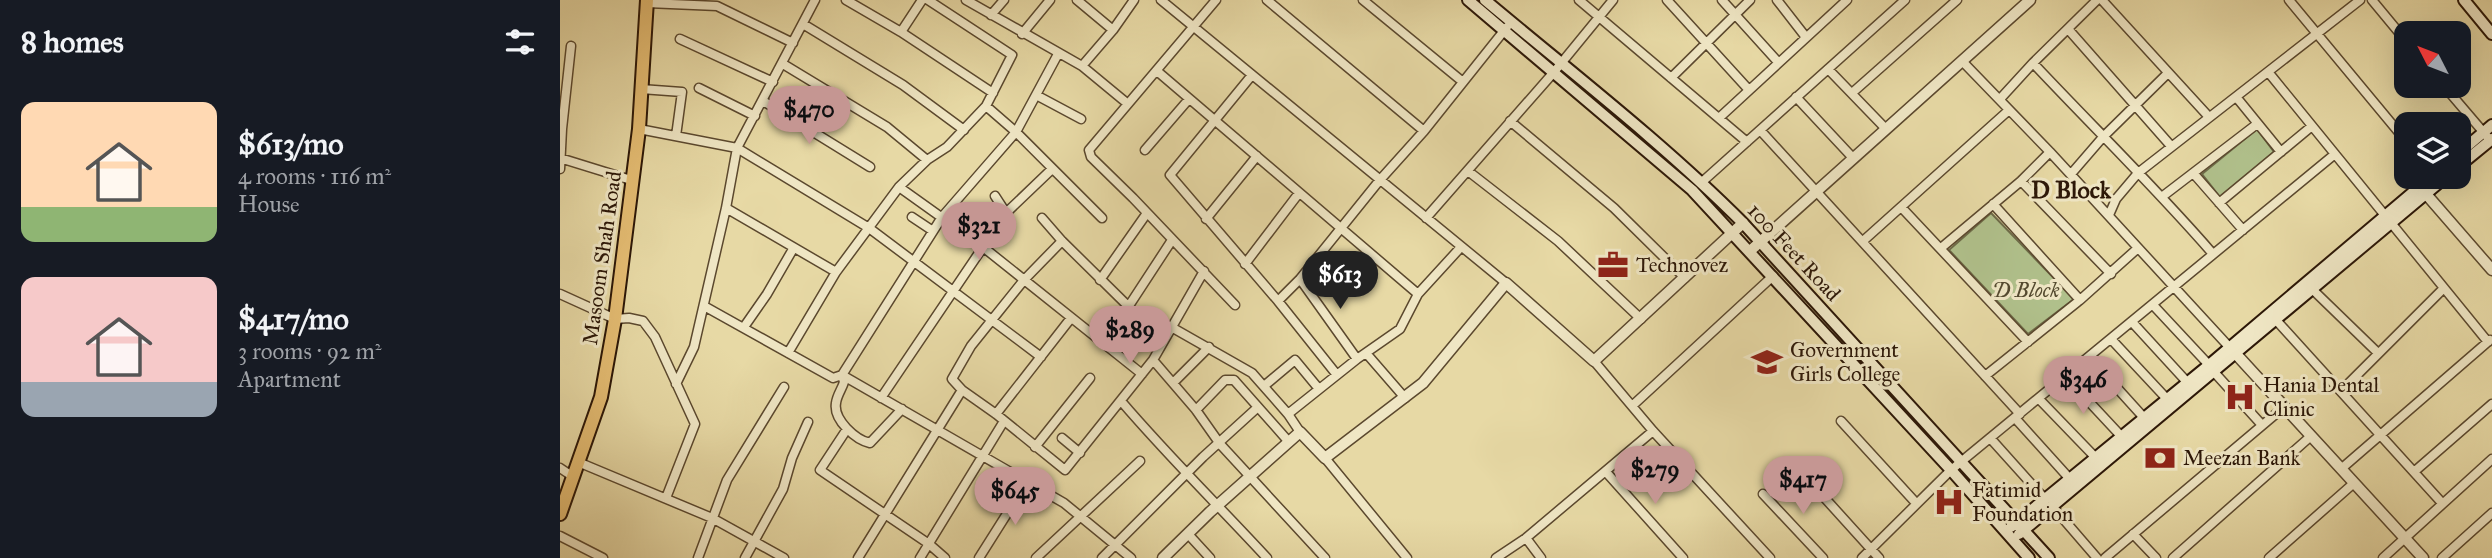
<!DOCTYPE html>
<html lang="en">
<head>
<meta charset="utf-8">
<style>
	body { margin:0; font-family:"IM FELL Great Primer",serif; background:#242831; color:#f1f3f6; height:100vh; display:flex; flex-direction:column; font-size:26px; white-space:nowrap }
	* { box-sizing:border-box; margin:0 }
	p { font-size:23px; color:#9ea1a6 }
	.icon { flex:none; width:38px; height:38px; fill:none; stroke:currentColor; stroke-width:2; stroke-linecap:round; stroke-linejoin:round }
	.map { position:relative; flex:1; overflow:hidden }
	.sheet { display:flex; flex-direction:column; background:#171b24; width:560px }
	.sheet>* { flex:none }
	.needle { width:46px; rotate:312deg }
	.controls { position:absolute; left:1834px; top:21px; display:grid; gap:14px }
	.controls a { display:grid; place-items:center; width:77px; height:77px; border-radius:14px; background:#171b24; box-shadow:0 7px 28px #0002; font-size:35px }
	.price { position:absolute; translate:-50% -60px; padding:0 16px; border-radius:24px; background:#c59692; color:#111; font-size:23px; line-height:46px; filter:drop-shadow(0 2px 4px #0008) }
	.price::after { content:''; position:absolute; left:50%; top:42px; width:21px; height:16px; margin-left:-10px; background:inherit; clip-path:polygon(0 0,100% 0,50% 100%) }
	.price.selected { background:#222; color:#fff }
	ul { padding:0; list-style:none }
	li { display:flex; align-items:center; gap:21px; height:175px; padding:0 21px }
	li span { display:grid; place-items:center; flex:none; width:196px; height:140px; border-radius:14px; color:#555 }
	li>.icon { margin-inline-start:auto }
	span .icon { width:84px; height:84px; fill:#fffc; stroke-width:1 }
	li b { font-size:30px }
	h2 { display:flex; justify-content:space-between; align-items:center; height:84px; padding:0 21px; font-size:30px }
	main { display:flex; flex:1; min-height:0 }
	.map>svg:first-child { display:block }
	.green { fill:#b0c08b; stroke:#6e6c49; stroke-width:2 }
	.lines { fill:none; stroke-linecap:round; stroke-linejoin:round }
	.minor-casing { stroke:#5b482e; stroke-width:11 }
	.tertiary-casing { stroke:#5b482e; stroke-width:13 }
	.secondary-casing { stroke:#2c1707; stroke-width:14 }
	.primary-casing { stroke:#2c1707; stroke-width:16 }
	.minor { stroke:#efe6c4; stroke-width:8 }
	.tertiary { stroke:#efe6c4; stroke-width:10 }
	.secondary { stroke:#efe6c4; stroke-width:10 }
	.primary { stroke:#e4bc72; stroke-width:12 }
	.labels { text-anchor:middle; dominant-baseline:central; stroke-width:6; stroke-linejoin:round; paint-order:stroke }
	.street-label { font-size:21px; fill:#2c1707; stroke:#efe6c4 }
	.poi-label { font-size:21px; fill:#2c1707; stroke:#efe6c4; text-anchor:start }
	.park-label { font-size:21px; font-style:italic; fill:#544a2f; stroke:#efe6c4 }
	.quarter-label { font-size:24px; font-weight:bold; fill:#2c1707; stroke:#efe6c4 }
</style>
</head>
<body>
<main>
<section class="sheet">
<h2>8 homes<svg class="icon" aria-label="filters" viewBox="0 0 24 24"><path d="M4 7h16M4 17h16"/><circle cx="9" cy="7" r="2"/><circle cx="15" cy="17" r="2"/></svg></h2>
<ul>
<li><span style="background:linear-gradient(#ffd9b3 75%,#8fb573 0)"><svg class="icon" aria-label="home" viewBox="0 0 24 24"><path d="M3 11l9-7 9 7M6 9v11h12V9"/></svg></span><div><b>$613/mo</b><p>4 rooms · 116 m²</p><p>House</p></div></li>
<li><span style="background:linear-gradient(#f6c9c9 75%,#9aa5b1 0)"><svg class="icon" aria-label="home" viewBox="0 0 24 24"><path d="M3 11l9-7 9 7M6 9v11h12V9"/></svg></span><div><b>$417/mo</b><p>3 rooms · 92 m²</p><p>Apartment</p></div></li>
</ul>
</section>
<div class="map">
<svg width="1932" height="558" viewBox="0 0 1932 558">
	<rect width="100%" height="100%" fill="#e7d9a5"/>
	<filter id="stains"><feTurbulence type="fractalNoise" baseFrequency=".00286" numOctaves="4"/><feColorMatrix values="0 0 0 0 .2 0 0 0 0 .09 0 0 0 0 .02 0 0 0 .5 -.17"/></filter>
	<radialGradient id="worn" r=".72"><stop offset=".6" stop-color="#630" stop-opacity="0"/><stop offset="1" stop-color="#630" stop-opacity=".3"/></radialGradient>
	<path class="green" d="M1697 129 1714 152 1660 197 1642 174Z
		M1431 213 1514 299 1468 334 1389 250Z"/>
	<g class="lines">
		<g class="minor-casing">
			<path id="minor" d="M286 0 341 32 433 93
				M406 0 522 66 568 104
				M517 0 553 30
				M601 0 946 283
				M656 0 529 150 531 157 573 198 675 305
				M707 0 864 131
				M803 0 903 82
				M1019 0 1187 142
				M1107 0 1189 90
				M1162 0 1218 62
				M1217 0 1245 36
				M1542 0 1649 117
				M1729 0 1846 141
				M1812 0 1846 41
				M87 3 157 6 233 43
				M431 15 444 0
				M243 24 343 85 404 130
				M1508 29 1611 146
				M341 32 362 0
				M462 34 490 0
				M120 39 213 82
				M1402 61 1490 152 1672 350
				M1473 63C1533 127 1596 188 1653 254
				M223 64 327 127 367 160
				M522 66 553 30 574 0
				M1268 69 1326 129
				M597 71 858 294
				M1709 73 1928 342
				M692 75 610 175 718 301 777 375
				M1111 78 1190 0
				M1884 86 1930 140
				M139 88 195 116
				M81 89 122 92 116 136
				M1292 93 1397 0
				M476 95 521 119
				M1236 97 1293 158
				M1677 98 1721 152
				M1440 99 1473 63 1537 0
				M203 101 310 167
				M426 106 456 132 542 218
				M1159 118 1287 0
				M950 121 1054 208 1125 278
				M79 129 177 148 309 228 481 357
				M1200 130 1460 414
				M585 150 629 99
				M0 158 71 180
				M0 169 2 129 11 46
				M908 171 998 241 1081 319
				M1511 174 1543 137 1608 73
				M1634 174 1683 230
				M1461 181 1551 274
				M1142 182 1345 0
				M339 187 423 247 582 374
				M435 196 446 213
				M1603 196 1697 124
				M1659 203 1752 126
				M1433 204 1520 300
				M166 208 276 272
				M1342 208 1468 342
				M1549 215 1556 199 1578 173 1800 0
				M352 217 373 231
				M482 218 502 241 569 307
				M866 218 994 72 1053 0
				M646 219 697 156
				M502 241 464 280 411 346 392 379 402 390 436 414 505 470 593 360 644 271
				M1303 241 1449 110
				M1381 248 1461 181 1490 152
				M685 264 739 193
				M740 279 797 359
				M540 280 587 213
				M1753 290 1818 353
				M0 294 55 319 69 318 83 321 95 337 135 424 106 498
				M718 301 740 279 819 181 864 131 947 27
				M1593 305 1649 365
				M144 306 273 378 282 375 504 503 571 558
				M1716 320 1882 503
				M1572 322 1627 382
				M184 327 207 294 233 249
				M613 328 692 373 728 414 740 432
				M1551 339 1607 399
				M544 344 612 240
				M228 353 276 272 339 187 367 160 387 147 426 106 452 55 368 0
				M806 353 845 398
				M1529 357 1586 420
				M593 360 636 410 660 444 765 558
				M1034 361 1093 431 1210 558
				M1654 372 1702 425
				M1425 376 1520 300 1578 248
				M1506 377 1561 436
				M613 383 649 347
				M116 384 134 347 166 208 177 148 255 0
				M704 386 735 360 759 389
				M1781 391 1884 288
				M321 398 446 213 492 169
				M1479 399 1535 457
				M561 401C608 456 658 505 707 558
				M1072 406 1213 276
				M342 409 310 443C296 440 273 420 276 403 277 395 282 389 284 382L282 375 382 217 456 132 498 54
				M636 410 665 380H674L729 442
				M436 414 511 318
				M728 414 797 359 840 329 858 294 901 247
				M1455 418 1509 478
				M1281 421 1356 503
				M287 429 260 470 369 544 385 558
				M502 438 520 453
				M1431 439 1484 498
				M475 447 530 378
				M765 458 847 558
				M18 462 152 518 224 558
				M1234 464 1319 558
				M0 468 12 476
				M1781 469 1930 340
				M1855 471 1932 404
				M1046 472 1123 558
				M1203 494 1263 558
				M1492 506 1537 558
				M628 534 650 558
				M1573 534 1596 558
				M0 536 43 558
				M966 538 981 558
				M138 558 167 480 224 387
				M185 558 223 489 232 458 248 422
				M298 558 402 390
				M360 558 444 421
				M419 558 467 482
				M476 558 580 461
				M542 558 643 457 698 407
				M936 558 966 538 1093 431
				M1302 558 1391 470 1775 154
				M1545 558 1724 407
				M1613 558 1751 436
				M1709 558 1794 483
				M1823 558 1932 459
				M1882 558 1932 513"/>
		</g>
		<g class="tertiary-casing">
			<path id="tertiary" d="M1866 194 1932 270
				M1190 251 1470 0
				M1676 354 1863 558
				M603 558 650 512 740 432 765 458 863 383 946 283 1034 361 1183 223"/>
		</g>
		<g class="secondary-casing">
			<path id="secondary" d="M908 0 1132 190 1391 470 1469 558
				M925 0C1012 73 1102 142 1183 223L1489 558
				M1904 0 1932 34
				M1899 153 1932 125
				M1899 166 1932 139
				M1451 527 1649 365 1871 177
				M1459 534 1886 177"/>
		</g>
		<g class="primary-casing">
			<path id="primary" d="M0 514 41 397 55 319 79 129 87 0"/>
		</g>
		<use href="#minor" class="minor"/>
		<use href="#tertiary" class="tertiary"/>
		<use href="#secondary" class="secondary"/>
		<use href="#primary" class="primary"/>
	</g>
	<defs>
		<g id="office-bare" transform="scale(2.415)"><path d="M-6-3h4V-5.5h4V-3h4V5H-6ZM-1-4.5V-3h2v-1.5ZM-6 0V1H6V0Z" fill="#8f2418" stroke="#efe6c4" stroke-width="2.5" paint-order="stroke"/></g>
		<g id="school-bare" transform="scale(2.415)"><path d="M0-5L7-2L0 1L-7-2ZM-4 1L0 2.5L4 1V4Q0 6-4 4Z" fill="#8f2418" stroke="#efe6c4" stroke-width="2.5" paint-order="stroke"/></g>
		<g id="hospital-bare" transform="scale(2.415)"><path d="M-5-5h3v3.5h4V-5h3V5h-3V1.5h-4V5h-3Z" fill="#8f2418" stroke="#efe6c4" stroke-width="2.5" paint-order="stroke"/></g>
		<g id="bank-bare" transform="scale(2.415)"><path d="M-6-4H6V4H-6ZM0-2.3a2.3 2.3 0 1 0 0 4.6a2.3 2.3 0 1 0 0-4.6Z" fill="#8f2418" stroke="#efe6c4" stroke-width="2.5" paint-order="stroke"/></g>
	</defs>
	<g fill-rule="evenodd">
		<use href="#office-bare" x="1053" y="265"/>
		<use href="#school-bare" x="1207" y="362"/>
		<use href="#hospital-bare" x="1680" y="397"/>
		<use href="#bank-bare" x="1600" y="458"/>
		<use href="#hospital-bare" x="1389" y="502"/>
	</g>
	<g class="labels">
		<g class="street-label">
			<text transform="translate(1234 252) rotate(47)">100 Feet Road</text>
			<text transform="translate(42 258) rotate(-82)">Masoom Shah Road</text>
		</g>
		<g class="poi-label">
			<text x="1076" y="265">Technovez</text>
			<text x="1230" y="350">Government<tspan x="1230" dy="24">Girls College</tspan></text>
			<text x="1703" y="385">Hania Dental<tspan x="1703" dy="24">Clinic</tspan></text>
			<text x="1623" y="458">Meezan Bank</text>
			<text x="1412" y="490">Fatimid<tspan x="1412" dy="24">Foundation</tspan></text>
		</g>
		<g class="park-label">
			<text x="1466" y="290">D Block</text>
		</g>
		<g class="quarter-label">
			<text x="1511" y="190">D Block</text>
		</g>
	</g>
	<rect width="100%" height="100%" filter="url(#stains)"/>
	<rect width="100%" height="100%" fill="url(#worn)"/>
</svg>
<div class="controls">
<a><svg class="needle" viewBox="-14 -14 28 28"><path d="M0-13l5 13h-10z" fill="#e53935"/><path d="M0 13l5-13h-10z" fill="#9ea1a6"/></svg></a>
<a><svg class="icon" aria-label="layers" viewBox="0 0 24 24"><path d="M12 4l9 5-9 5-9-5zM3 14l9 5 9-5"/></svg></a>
</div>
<b class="price" style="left:249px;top:146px">$470</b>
<b class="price" style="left:419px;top:262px">$321</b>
<b class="price selected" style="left:780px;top:311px">$613</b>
<b class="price" style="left:570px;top:366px">$289</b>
<b class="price" style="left:1523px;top:416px">$346</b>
<b class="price" style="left:1095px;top:506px">$279</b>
<b class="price" style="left:1243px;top:516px">$417</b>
<b class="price" style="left:455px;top:527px">$645</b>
</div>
</main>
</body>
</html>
